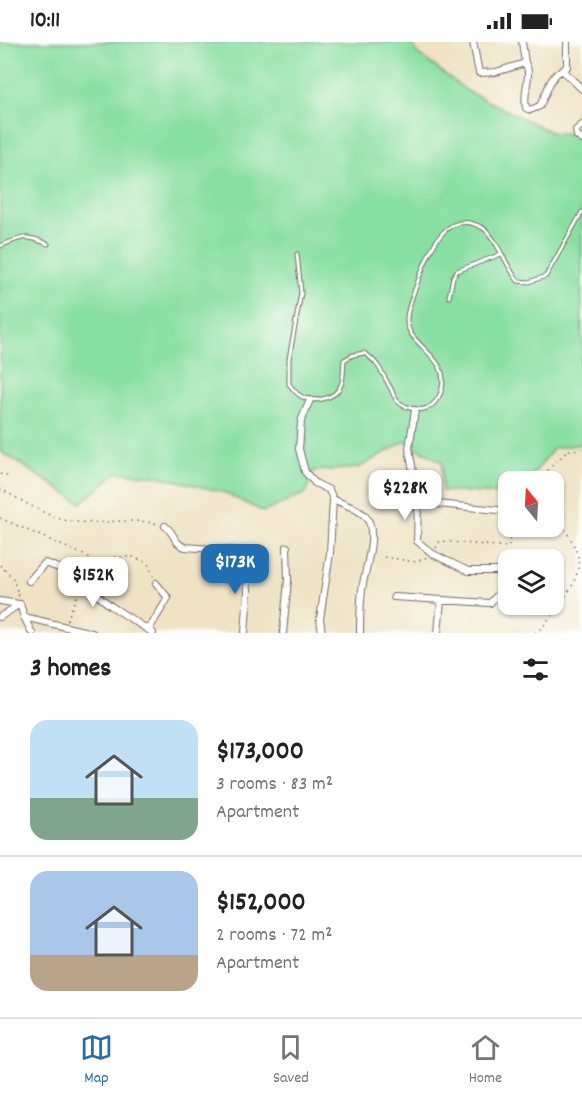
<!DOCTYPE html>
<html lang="en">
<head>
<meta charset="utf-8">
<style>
	body { margin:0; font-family:Dekko,sans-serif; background:#f6f6f6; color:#222; height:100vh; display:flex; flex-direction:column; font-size:22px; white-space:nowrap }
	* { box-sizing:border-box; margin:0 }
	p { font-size:20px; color:#767676 }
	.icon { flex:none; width:33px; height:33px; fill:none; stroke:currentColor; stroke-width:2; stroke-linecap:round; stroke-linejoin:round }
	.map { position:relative; height:591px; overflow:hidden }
	.details { display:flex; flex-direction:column; background:#fff; flex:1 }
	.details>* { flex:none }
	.needle { width:39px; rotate:342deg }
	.buttons { position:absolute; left:498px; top:429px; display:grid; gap:12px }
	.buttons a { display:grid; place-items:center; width:66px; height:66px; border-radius:12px; background:#fff; box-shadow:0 2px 4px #0004; font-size:30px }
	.price { position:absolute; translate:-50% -51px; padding:0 14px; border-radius:12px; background:#fff; color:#222; font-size:20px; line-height:39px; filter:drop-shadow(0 2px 3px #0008) }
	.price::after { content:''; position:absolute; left:50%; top:36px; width:18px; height:14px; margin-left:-9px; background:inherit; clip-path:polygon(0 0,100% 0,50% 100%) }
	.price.selected { background:#1f6fb2; color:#fff }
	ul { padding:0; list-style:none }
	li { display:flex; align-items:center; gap:18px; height:150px; padding:0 30px }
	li+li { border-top:2px solid #e0e0e0 }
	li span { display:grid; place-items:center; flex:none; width:168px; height:120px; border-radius:18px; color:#555 }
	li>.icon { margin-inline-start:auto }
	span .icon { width:72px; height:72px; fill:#fffc; stroke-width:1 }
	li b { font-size:26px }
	h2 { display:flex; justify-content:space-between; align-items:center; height:72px; padding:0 30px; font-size:26px }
	.status { display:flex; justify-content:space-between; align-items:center; height:42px; padding:0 30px; background:#fff; direction:ltr }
	.status svg { height:16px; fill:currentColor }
	.tab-bar { display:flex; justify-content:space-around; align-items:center; height:84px; border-top:2px solid #e0e0e0; background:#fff; font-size:16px; color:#767676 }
	.tab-bar a { display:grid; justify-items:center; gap:3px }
	.tab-bar .selected { color:#1f6fb2 }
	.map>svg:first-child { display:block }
	.green { fill:#88dfa2; stroke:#5a8566; stroke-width:1.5 }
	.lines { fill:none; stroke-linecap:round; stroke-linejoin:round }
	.service-casing { stroke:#706b61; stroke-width:5 }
	.minor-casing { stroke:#706b61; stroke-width:8 }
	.path { stroke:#706b61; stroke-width:1.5; stroke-dasharray:1.5 4.5; stroke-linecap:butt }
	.service { stroke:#fff; stroke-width:3 }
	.minor { stroke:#fff; stroke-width:6 }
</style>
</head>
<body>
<div class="status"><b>10:11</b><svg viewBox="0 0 49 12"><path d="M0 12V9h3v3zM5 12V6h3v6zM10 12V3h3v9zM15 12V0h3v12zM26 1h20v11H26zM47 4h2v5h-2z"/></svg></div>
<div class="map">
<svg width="582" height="591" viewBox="0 0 582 591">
	<rect width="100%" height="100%" fill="#fdfcf7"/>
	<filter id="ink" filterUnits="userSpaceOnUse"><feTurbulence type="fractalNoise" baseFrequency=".0167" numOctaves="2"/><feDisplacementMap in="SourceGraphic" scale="12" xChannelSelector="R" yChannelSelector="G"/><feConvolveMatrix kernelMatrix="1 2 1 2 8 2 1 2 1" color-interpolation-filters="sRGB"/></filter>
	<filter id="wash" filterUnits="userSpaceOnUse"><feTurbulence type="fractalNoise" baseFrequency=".008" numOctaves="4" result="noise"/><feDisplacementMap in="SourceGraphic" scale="24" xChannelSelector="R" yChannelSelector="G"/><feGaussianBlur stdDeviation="1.35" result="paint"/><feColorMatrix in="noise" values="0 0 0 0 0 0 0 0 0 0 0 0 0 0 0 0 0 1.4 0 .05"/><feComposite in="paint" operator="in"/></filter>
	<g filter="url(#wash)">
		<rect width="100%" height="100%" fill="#efe3c4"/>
		<path class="green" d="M0 0H413L416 10 467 49 553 91 582 92V402L554 406 528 439 508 440V452L442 449V420L405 399 358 426 313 429 306 451 264 470 223 450 158 434 117 430 81 461 0 409Z"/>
	</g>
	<g filter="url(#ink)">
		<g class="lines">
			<g class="service-casing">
				<path id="service" d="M0 204C23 195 24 192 48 202
					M297 212 301 251 289 317V342C292 346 295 350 299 353 312 362 335 358 341 343 344 336 343 326 344 318L353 313 364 311C378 319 383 333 391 347 392 350 395 356 397 359 404 365 418 370 427 366 433 364 439 356 441 350 453 313 405 305 407 276 408 262 415 249 419 236 430 209 445 165 483 186 494 192 508 227 518 239L529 240 546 234 582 170
					M449 255 453 235 457 229 501 212
					M582 314V324"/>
			</g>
			<g class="minor-casing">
				<path id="minor" d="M473 0 479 31 496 30 525 21C533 32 522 51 526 66L530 68 540 64 550 41 556 32 567 25V0
					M522 0 525 21
					M563 29 582 47
					M582 83 576 88 577 94 582 98
					M310 358 301 379 299 407 305 430 315 441 329 448 333 457 330 511 320 577 322 591
					M333 457C342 462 359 466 366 475 379 490 364 530 362 548 360 563 360 577 360 591
					M418 460 508 469
					M165 484C175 491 173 501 185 505L242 509 246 512 248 549 245 591
					M29 539 45 521 67 529 111 564 153 591
					M394 555 490 561 503 547 504 529H468L433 512 417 499 418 460 409 406 415 368
					M0 559 19 562
					M20 562 24 575 32 591
					M0 575 20 562
					M24 575 92 591
					M149 587 168 556 156 541
					M283 591 288 538 287 505
					M438 591 441 559"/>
			</g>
			<path class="path" d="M0 432 7 434
				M546 440V430L568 408 582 407
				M0 447C20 457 42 472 64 478 95 485 125 474 158 482
				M0 476 93 517
				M436 506 440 499 509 505 510 484
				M384 515 416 520 427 515
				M0 523 13 536 19 555
				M87 538 113 515H133L148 521 153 534
				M67 578 79 549
				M535 591 542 586C555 568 582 540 578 516 576 502 561 482 554 470"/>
			<use href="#service" class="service"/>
			<use href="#minor" class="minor"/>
		</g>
	</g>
</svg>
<div class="buttons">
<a><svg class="needle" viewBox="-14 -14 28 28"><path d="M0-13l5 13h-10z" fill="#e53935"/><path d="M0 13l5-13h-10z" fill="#767676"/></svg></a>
<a><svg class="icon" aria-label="layers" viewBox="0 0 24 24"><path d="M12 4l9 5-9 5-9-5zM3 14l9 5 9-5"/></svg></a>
</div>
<b class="price" style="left:405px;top:479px">$228K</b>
<b class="price selected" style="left:235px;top:553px">$173K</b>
<b class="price" style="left:93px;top:566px">$152K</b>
</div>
<section class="details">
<h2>3 homes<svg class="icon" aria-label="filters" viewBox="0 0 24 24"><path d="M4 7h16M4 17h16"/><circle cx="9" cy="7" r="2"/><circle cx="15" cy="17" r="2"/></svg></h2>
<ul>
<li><span style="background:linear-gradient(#bfe0f5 65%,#7fa58c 0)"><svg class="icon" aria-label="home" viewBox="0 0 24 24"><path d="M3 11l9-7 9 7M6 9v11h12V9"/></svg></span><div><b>$173,000</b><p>3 rooms · 83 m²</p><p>Apartment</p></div></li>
<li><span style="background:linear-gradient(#a9c7e8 70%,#b9a48a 0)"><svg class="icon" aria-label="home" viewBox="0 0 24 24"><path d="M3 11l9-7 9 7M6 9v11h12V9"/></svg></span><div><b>$152,000</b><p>2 rooms · 72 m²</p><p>Apartment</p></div></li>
</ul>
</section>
<nav class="tab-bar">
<a class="selected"><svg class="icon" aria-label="map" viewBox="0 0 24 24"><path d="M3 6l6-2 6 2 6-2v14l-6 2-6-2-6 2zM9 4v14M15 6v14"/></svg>Map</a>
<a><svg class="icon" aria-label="saved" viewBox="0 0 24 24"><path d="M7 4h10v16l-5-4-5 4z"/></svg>Saved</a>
<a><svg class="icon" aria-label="home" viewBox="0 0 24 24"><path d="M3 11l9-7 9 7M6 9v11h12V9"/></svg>Home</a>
</nav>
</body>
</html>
